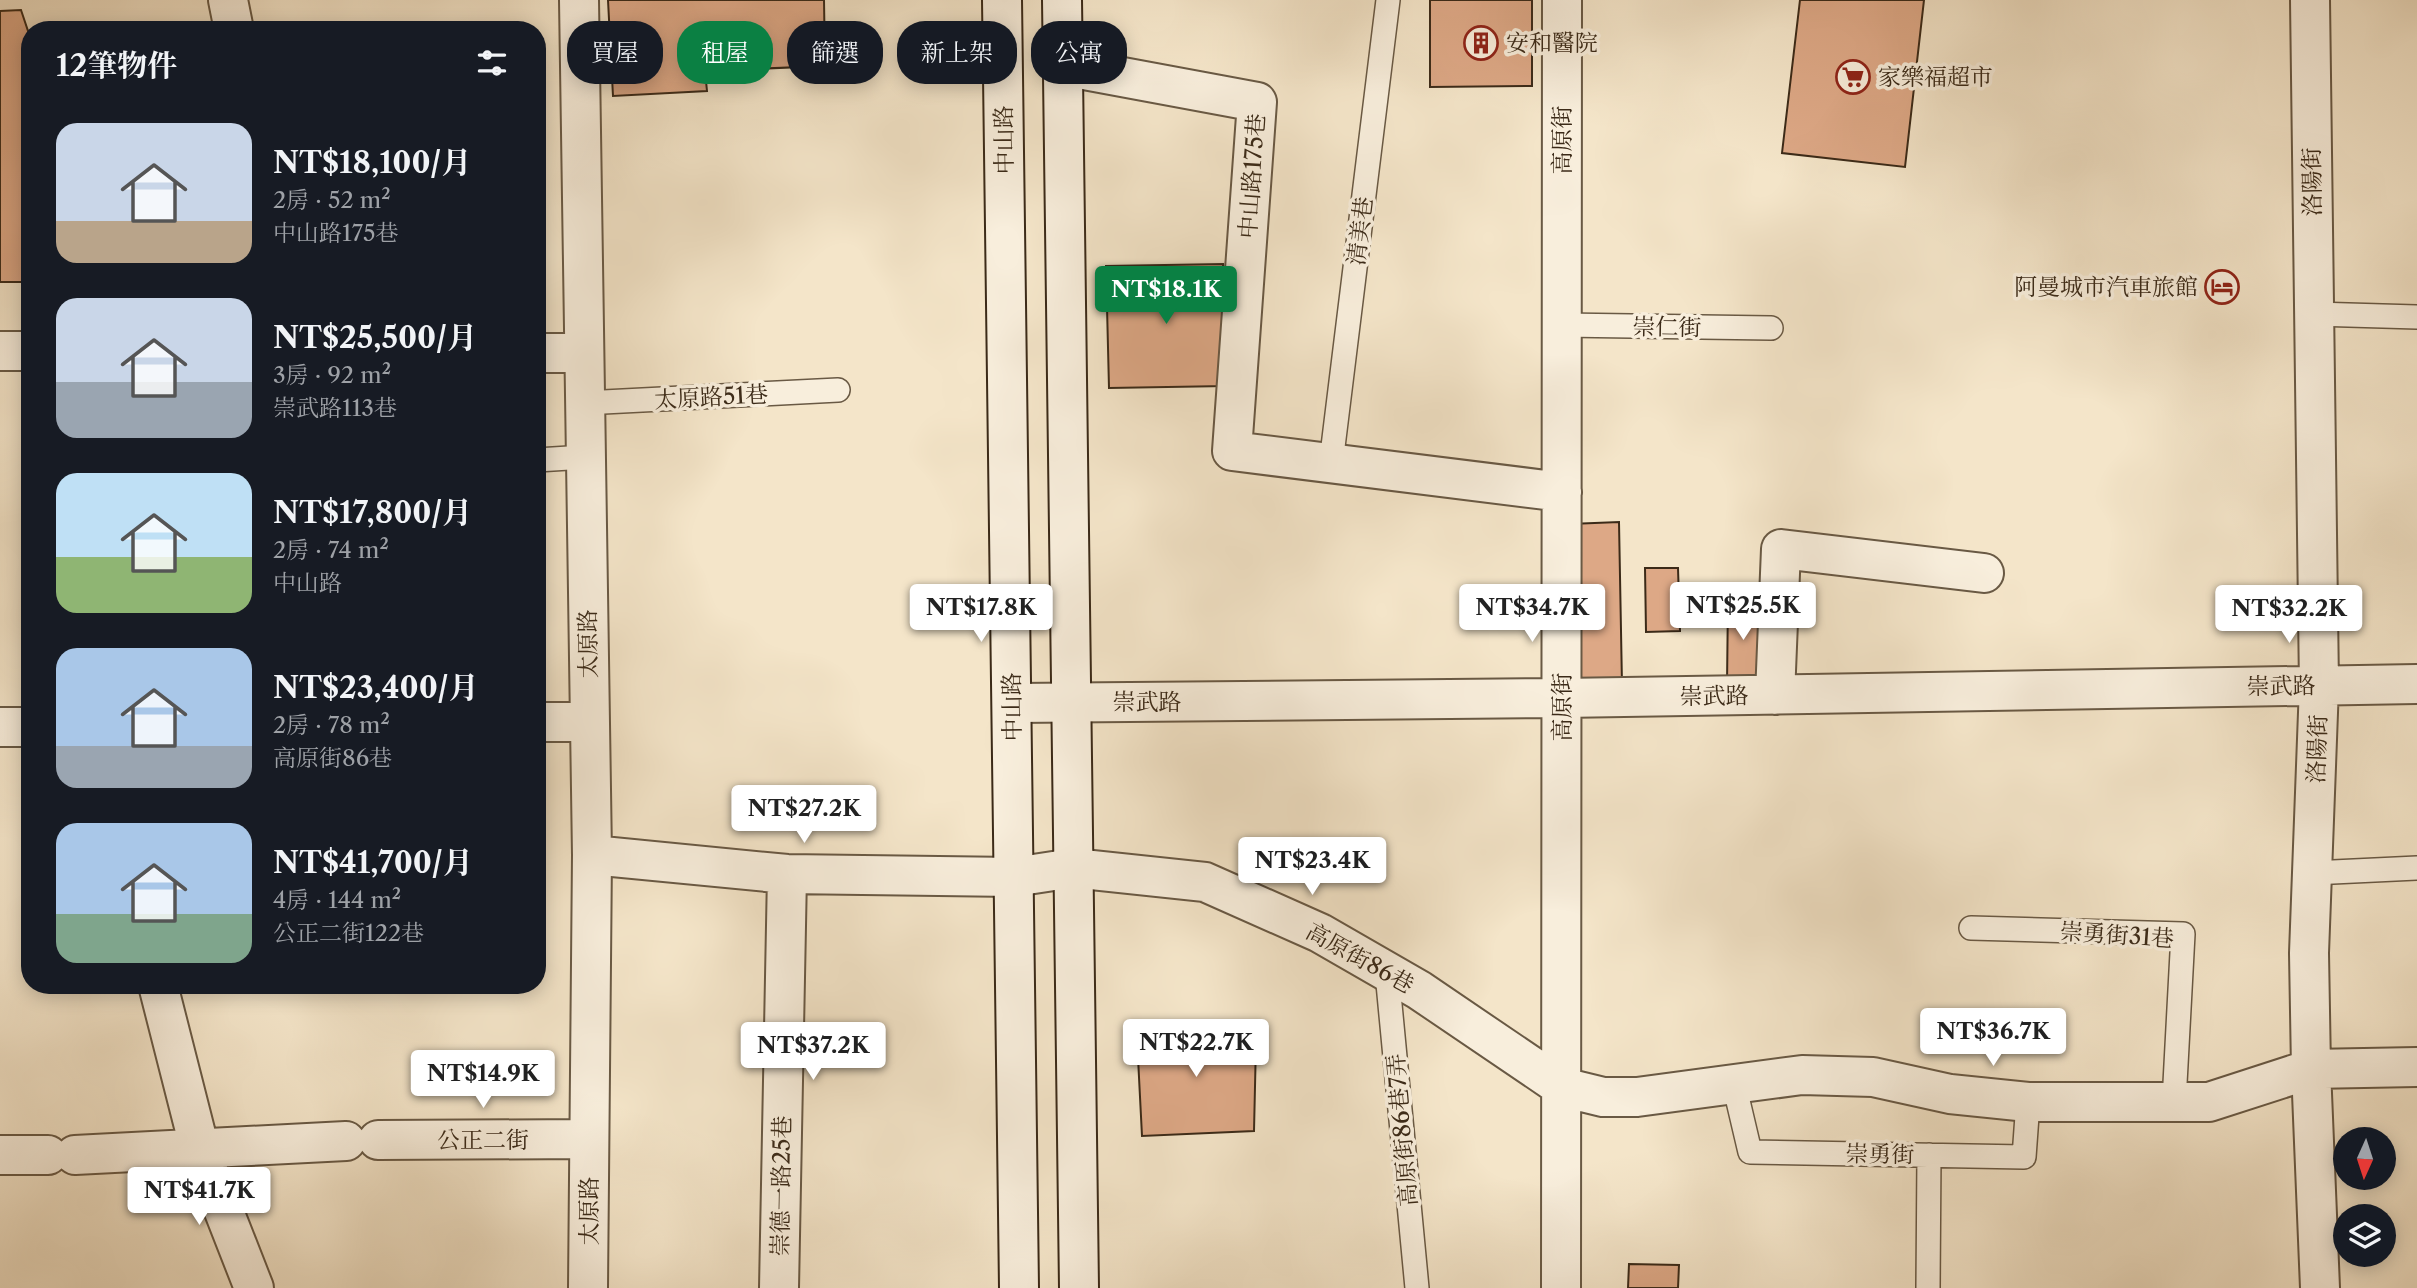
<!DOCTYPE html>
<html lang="zh-TW">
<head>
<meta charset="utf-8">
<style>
	body { margin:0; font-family:"Libre Caslon Text","Noto Serif TC",serif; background:#20242c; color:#f1f3f6; height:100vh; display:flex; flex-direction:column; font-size:26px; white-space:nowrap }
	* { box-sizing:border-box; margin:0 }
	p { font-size:23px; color:#9ea1a6 }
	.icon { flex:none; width:38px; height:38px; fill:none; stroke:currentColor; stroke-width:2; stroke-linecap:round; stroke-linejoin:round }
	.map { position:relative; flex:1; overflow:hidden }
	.panel { position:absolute; left:21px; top:21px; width:525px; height:973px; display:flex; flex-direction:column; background:#171b24; border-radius:28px; box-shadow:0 4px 18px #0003 }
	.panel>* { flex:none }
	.top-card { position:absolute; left:567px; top:21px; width:665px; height:63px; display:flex; gap:14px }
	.needle { width:46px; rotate:183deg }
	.buttons { position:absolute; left:2333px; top:1127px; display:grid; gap:14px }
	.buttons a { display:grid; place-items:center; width:63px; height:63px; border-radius:50%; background:#171b24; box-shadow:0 4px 18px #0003; font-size:35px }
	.price { position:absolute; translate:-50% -60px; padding:0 16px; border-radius:7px; background:#fff; color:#222; font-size:23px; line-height:46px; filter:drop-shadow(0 2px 4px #0008) }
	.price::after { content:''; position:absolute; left:50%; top:42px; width:21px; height:16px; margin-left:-10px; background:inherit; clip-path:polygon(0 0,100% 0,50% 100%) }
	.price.selected { background:#0b8043; color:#fff }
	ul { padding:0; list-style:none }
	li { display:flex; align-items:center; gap:21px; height:175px; padding:0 35px }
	li span { display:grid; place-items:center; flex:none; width:196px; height:140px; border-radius:21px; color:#555 }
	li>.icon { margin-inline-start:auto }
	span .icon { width:84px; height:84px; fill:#fffc; stroke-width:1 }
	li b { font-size:30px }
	h2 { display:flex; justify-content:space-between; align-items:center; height:84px; padding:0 35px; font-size:30px }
	.tag { padding:0 24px; border-radius:28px; background:#171b24; box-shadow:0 4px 18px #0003; font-size:24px; line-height:63px }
	.tag.selected { background:#0b8043; color:#fff }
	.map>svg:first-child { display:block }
	.building { fill:#dda886; stroke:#3b2a18; stroke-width:2 }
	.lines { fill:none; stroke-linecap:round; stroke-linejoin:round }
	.lane-casing { stroke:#695944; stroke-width:26 }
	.street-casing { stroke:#695944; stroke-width:42 }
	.secondary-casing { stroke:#3b2a18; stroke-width:42 }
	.lane { stroke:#f8eedc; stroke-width:23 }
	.street { stroke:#f8eedc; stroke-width:38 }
	.secondary { stroke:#f8eedc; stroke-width:38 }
	.labels { text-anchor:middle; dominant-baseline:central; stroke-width:7; stroke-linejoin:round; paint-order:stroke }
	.poi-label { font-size:23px; fill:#3b2a18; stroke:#f8eedc; text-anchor:start }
	.street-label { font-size:23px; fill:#3b2a18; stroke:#f8eedc }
</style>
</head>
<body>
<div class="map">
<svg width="2417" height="1288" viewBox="0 0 2417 1288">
	<rect width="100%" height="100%" fill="#f4e5c9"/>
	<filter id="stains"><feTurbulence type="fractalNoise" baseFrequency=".00286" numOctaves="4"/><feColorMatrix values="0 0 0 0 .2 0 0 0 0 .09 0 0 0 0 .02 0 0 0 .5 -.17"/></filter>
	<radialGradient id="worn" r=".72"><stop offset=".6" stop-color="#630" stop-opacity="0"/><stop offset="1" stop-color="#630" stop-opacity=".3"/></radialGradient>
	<path class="building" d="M608 0H824L825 66 705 71 707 91 613 96Z
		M1430 0H1532V86L1430 87Z
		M1800 0H1924L1905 167 1782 153Z
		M21 10 30 37V282H0V11Z
		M537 248H544L545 296H537Z
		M1223 264 1226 386 1109 388 1106 266Z
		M1619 522 1622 685H1572L1570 524Z
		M1645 568H1678L1680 631 1646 632Z
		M1728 598 1760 599 1759 685H1727Z
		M1139 1022 1249 1027 1256 1042 1254 1131 1142 1136 1137 1038Z
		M1629 1264 1679 1265 1678 1288H1628Z"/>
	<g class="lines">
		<g class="lane-casing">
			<path id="lane" d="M2314 314 2417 317
				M1562 325 1771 328
				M584 403 838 390
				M537 460 585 457
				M1331 463 1388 0
				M2312 873 2417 868
				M1971 928 2183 934 2174 1102
				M1387 973 1417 1288
				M1734 1084 1750 1152 2024 1157 2028 1102
				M1928 1288 1929 1155"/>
		</g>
		<g class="street-casing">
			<path id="street" d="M228 0 234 30
				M579 0 592 855 588 1288
				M2310 0 2319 686 2309 953 2311 1069 2320 1288
				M1063 66 1257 102 1232 451 1562 492
				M0 351H30
				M537 353H584
				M1775 695 1781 549 1984 573
				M1012 703 1562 698 2417 684
				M537 722H589
				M0 727H30
				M592 855 787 874 1014 877 1073 868 1205 882 1320 933 1419 990 1562 1087 1603 1097H1637L1802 1075 1873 1077 1950 1094 2028 1102H2209L2311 1069 2417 1067
				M158 985 200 1150 254 1288
				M378 1140 589 1139
				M0 1155H48
				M75 1155 346 1141
				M779 1288 787 874
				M1561 1288 1562 0"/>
		</g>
		<g class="secondary-casing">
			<path id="secondary" d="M1002 0 1019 1288
				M1062 0 1079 1288"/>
		</g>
		<use href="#lane" class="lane"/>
		<use href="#street" class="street"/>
		<use href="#secondary" class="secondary"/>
	</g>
	<defs>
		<g id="building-ring" transform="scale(1.75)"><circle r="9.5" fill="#f8eedc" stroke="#8f2418" stroke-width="1.5"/><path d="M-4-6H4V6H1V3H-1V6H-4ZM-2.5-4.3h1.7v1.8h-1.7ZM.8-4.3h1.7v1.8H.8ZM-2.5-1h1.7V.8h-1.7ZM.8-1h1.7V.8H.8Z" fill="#8f2418"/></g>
		<g id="supermarket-ring" transform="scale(1.75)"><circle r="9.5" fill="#f8eedc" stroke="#8f2418" stroke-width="1.5"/><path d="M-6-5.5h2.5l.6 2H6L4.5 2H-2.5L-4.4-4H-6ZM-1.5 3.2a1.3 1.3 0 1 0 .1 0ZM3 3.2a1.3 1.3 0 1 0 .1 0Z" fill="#8f2418"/></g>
		<g id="hotel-ring" transform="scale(1.75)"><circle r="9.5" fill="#f8eedc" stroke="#8f2418" stroke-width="1.5"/><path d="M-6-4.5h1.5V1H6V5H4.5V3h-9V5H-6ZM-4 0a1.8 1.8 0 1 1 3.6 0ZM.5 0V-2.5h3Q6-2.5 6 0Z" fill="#8f2418"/></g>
	</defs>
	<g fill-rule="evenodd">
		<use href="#building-ring" x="1481" y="43"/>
		<use href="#supermarket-ring" x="1853" y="77"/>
		<use href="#hotel-ring" x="2222" y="287"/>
	</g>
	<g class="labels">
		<g class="poi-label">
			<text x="1506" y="43">安和醫院</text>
			<text x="1878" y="77">家樂福超市</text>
			<text x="2198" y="287" text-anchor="end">阿曼城市汽車旅館</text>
		</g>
		<g class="street-label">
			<text transform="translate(1004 140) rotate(-91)">中山路</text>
			<text transform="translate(1562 140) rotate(-90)">高原街</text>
			<text transform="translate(1252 176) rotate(-86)">中山路175巷</text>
			<text transform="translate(2312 182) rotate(-91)">洛陽街</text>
			<text transform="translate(1360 231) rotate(-83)">清美巷</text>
			<text transform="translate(1667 327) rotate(1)">崇仁街</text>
			<text transform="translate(711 397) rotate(-3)">太原路51巷</text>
			<text transform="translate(588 644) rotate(-91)">太原路</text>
			<text transform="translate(2281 686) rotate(-1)">崇武路</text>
			<text transform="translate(1714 696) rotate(-1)">崇武路</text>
			<text x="1147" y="702">崇武路</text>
			<text transform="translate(1012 707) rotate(-91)">中山路</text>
			<text transform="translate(1562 707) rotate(-90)">高原街</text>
			<text transform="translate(2317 749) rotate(-88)">洛陽街</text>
			<text transform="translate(2117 935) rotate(4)">崇勇街31巷</text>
			<text transform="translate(1360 958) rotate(29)">高原街86巷</text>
			<text transform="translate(1402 1130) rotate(-95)">高原街86巷7弄</text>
			<text x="483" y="1140">公正二街</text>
			<text transform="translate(1880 1154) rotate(1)">崇勇街</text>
			<text transform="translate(781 1186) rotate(-89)">崇德一路25巷</text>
			<text transform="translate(589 1211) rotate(-90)">太原路</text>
		</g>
	</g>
	<rect width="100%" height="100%" filter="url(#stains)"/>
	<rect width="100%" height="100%" fill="url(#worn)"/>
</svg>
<div class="buttons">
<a><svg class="needle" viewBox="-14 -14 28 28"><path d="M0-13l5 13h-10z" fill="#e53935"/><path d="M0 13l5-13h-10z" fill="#9ea1a6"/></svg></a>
<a><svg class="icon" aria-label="layers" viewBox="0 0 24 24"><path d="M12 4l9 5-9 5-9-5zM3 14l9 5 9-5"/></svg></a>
</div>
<b class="price selected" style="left:1166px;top:326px">NT$18.1K</b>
<b class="price" style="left:1743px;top:642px">NT$25.5K</b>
<b class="price" style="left:981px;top:644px">NT$17.8K</b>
<b class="price" style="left:1532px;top:644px">NT$34.7K</b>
<b class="price" style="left:2289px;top:645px">NT$32.2K</b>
<b class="price" style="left:804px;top:845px">NT$27.2K</b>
<b class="price" style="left:1312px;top:897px">NT$23.4K</b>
<b class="price" style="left:1993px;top:1068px">NT$36.7K</b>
<b class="price" style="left:1196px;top:1079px">NT$22.7K</b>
<b class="price" style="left:813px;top:1082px">NT$37.2K</b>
<b class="price" style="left:483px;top:1110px">NT$14.9K</b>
<b class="price" style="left:199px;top:1227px">NT$41.7K</b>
<div class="top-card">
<a class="tag">買屋</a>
<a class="tag selected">租屋</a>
<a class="tag">篩選</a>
<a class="tag">新上架</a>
<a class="tag">公寓</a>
</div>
<section class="panel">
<h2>12筆物件<svg class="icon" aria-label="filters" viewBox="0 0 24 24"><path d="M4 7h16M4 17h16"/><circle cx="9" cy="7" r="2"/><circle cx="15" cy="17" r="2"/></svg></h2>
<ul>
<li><span style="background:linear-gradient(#c9d6e8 70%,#b9a48a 0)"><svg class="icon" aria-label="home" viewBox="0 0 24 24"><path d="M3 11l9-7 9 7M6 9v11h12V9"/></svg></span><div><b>NT$18,100/月</b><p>2房 · 52 m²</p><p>中山路175巷</p></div></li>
<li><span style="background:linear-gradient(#c9d6e8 60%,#9aa5b1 0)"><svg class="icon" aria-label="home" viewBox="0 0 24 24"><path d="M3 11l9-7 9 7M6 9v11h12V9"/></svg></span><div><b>NT$25,500/月</b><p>3房 · 92 m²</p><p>崇武路113巷</p></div></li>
<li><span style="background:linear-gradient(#bfe0f5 60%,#8fb573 0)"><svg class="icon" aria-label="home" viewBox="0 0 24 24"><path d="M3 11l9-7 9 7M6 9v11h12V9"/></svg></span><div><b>NT$17,800/月</b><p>2房 · 74 m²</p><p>中山路</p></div></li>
<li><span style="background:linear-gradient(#a9c7e8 70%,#9aa5b1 0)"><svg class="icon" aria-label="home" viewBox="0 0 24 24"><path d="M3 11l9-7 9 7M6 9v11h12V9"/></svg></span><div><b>NT$23,400/月</b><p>2房 · 78 m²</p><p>高原街86巷</p></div></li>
<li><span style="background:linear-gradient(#a9c7e8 65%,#7fa58c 0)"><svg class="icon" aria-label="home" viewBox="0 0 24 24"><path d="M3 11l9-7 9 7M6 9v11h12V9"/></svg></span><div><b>NT$41,700/月</b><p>4房 · 144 m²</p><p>公正二街122巷</p></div></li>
</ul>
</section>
</div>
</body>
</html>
